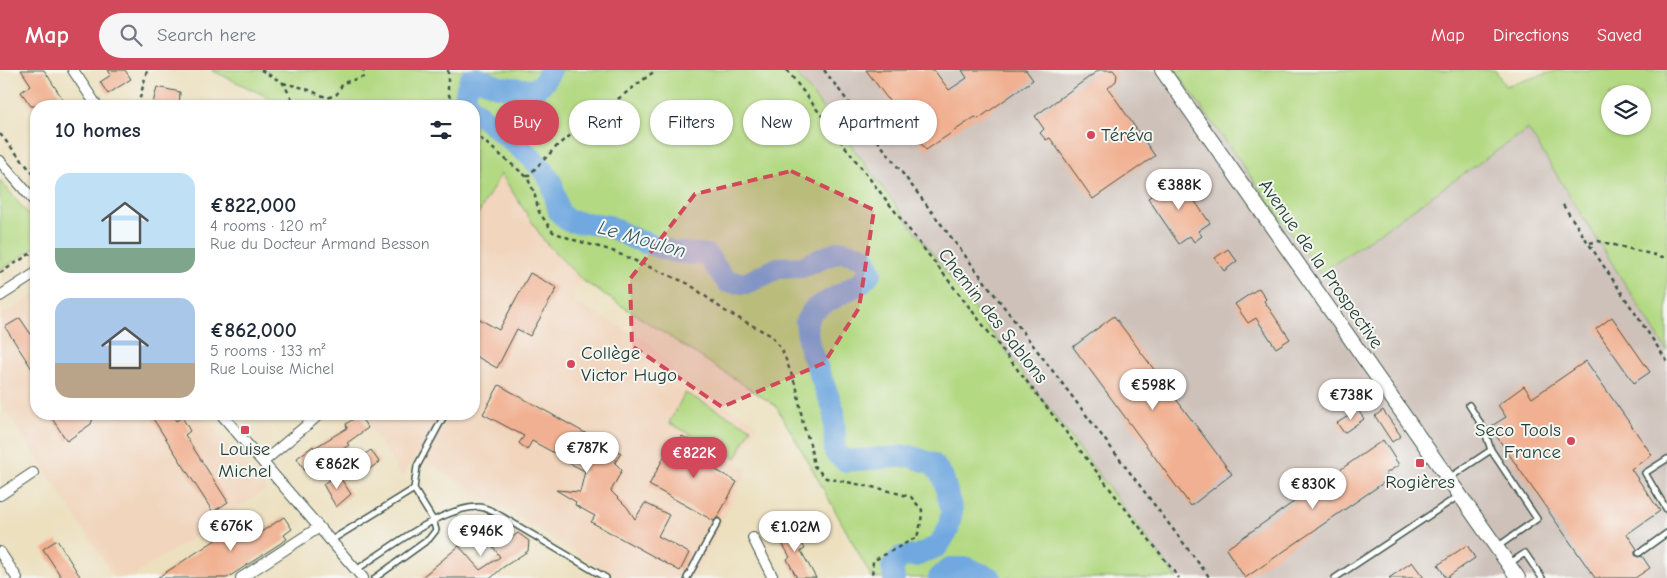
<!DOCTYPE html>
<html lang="en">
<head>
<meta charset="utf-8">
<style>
	body { margin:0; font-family:"Comic Neue",sans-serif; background:#f6f6f7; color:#1f2937; height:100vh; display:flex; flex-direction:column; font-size:19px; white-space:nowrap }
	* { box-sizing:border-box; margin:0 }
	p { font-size:16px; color:#747a83 }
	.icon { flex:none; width:28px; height:28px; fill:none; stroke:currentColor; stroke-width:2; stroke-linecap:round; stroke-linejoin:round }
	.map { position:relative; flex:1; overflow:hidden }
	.drawer { position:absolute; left:30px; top:30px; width:450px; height:320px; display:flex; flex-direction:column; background:#fff; border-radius:20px; box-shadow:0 1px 4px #0004 }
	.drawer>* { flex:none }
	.banner { position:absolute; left:495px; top:30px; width:475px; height:45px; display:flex; gap:10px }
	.tools { position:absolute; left:1601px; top:15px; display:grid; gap:10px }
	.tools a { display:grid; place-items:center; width:50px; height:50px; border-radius:50%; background:#fff; box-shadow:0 1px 4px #0004; font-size:25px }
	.price { position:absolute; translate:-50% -42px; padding:0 11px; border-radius:18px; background:#fff; color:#222; font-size:16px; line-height:32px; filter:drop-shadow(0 1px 2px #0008) }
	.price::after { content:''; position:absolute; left:50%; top:30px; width:15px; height:11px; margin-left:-8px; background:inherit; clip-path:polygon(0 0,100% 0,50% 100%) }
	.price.current { background:#d1495b; color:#fff }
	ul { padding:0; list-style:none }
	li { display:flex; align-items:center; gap:15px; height:125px; padding:0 25px }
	li span { display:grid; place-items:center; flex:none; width:140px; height:100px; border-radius:15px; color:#555 }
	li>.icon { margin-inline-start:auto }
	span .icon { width:60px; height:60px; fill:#fffc; stroke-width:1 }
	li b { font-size:21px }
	h2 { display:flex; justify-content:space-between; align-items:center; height:60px; padding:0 25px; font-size:21px }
	.pill { padding:0 18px; border-radius:22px; background:#fff; box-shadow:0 1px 4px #0004; font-size:18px; line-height:45px }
	.pill.current { background:#d1495b; color:#fff }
	header { display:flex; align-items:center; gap:30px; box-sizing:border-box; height:70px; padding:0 25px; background:#d1495b; color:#fff }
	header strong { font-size:24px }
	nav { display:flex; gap:28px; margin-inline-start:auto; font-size:18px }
	.search { width:350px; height:45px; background:#f6f6f7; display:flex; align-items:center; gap:12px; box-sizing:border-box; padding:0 18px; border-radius:28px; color:#747a83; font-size:19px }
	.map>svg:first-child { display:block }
	.built { fill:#f1d5bd }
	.industrial { fill:#cec1ba }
	.green { fill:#b3d982; stroke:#698b5b; fill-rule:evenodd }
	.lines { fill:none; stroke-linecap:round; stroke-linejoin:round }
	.river { stroke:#70a8df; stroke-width:22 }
	.building { fill:#f1b091 }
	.lane-casing { stroke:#3e5549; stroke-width:8 }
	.street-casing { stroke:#3e5549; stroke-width:12 }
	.secondary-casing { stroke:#3e5549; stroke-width:16 }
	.path { stroke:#3e5549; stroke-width:2.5; stroke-dasharray:4 4; stroke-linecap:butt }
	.lane { stroke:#fff; stroke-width:5 }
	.street { stroke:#fff; stroke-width:10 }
	.secondary { stroke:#fff; stroke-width:14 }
	.marked { fill:#d1495b; fill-opacity:0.2; stroke:#d1495b; stroke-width:4; stroke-dasharray:10 6; stroke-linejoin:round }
	.poi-dot { fill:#d1495b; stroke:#f6f6f2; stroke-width:2 }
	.labels { text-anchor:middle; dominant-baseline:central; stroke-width:4; stroke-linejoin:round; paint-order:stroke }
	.poi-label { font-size:19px; fill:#1f3d34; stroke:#f6f6f2; text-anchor:start }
	.street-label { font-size:19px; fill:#1f3d34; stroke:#f6f6f2 }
	.water-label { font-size:20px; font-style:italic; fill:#375d67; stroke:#f6f6f2 }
</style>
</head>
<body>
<header>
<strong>Map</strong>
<div class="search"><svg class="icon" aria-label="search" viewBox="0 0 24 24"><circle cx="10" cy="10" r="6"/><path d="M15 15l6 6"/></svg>Search here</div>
<nav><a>Map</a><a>Directions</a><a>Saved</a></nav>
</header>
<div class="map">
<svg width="1667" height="508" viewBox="0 0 1667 508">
	<rect width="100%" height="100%" fill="#f6f6f2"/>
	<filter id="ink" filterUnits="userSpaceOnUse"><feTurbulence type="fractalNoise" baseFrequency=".02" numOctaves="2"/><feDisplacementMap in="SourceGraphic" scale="10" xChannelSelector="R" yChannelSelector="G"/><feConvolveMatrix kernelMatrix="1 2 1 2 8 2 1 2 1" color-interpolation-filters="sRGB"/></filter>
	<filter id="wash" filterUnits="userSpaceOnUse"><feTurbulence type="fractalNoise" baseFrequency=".0096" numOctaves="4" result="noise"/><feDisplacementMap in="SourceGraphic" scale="20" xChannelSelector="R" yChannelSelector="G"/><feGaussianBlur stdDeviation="1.12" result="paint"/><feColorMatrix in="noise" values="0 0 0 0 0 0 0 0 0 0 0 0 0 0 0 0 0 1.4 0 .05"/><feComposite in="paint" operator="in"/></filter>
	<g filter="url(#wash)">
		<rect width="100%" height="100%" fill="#ece0bf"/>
		<path class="built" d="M501 104 545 172 582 210 573 222 575 233 649 272 687 316 758 354 737 394 748 399 696 505 685 500 680 508H618L416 385 402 407 362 344H474V151Z
			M36 224V344H202L267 419 130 508H115L0 330V247Z"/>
		<path class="industrial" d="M794 0H1175L1320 204 1528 59 1667 281V508H1177Z"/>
		<path class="green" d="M211 0H794L1177 508H872L809 393 776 336 582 210 545 172 501 104 474 151V36H277L274 30Z
			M1175 0H1495L1505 16 1559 0H1667V281L1528 59 1320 204ZM1610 24H1642V56H1610Z
			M0 110 36 154V177L0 200Z
			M685 323 751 358 736 388 669 353Z"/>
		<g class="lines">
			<path class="river" d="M470 36C463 28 466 19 470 10L477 8 500 17 535 20 544 12 551 0
				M474 40 531 87 543 100 552 114 559 142 568 151 609 156 634 169 674 182 707 185 727 212 747 213 778 198 802 197 840 181 864 187 871 202 861 213 814 239 806 251 809 276 834 341 835 382 845 391 910 386 933 394 943 407 952 441 948 460 938 476 916 486 901 487 892 497 894 508
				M939 508 950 498H968L991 508"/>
		</g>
		<g id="blocks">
			<path class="building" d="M21 0H44L67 36H31L21 22 31 15Z
				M108 0H125L131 9 108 24 100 12 111 5Z
				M866 0H934L949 20 967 8 962 0H1026L1033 10 978 49 975 47 926 80Z
				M1099 0H1113L1117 5 1116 11 1108 18 1155 86 1093 129 1050 68 1046 70 1040 63 1044 59 1035 46Z
				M157 17 180 22 179 36H162L153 33Z
				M1178 107 1210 153 1198 161 1202 166 1194 172 1190 166 1179 174 1148 128Z
				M1228 179 1237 191 1224 201 1215 188Z
				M530 203 557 218 530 266 517 259 497 298 474 285V246L499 260Z
				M1259 218 1266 229 1264 231 1290 269 1276 278 1256 248 1248 253 1235 234Z
				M1114 246 1232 404 1191 436 1073 277Z
				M1612 247 1650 302 1634 313 1596 259Z
				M20 248 36 272V305L5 257Z
				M1586 291 1652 385 1631 399 1660 441 1627 464 1637 479 1635 482V485L1638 487 1642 486 1650 498 1635 508H1595L1490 357 1506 347 1498 335 1524 316 1532 328Z
				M499 315 621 383 615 393 622 400 611 421 627 437 635 449 645 433 669 445 658 466 689 483 680 501 591 452 595 446 575 435 576 432 556 420 580 422 585 401 557 387 558 385 532 371 527 380 519 373 524 366 483 344Z
				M1358 340 1364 349 1344 363 1337 353Z
				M1383 340 1401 366 1392 372 1375 346Z
				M49 344H91L93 348 91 354 67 371Z
				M150 344H171L176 351 182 347 190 361 185 365 228 432 213 442Z
				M359 345 368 358 347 373 349 375 324 392 326 394 312 405 309 399 305 401 297 388 313 376 314 378 347 358 346 354Z
				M682 366 722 388 716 400 737 412 717 448 714 451 649 415 670 376 675 379Z
				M1383 370 1399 395 1385 404 1389 409 1245 508 1226 479Z
				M371 380 379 392 363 404 354 392Z
				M335 406 336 407 339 406 351 424 336 437 323 414Z
				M251 447 261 462 284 447 292 459 284 465 287 469 227 508H157Z
				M489 450 499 464 505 460 510 469 518 463 529 471 528 481 502 498 491 508H421L459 476 480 500 500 487 480 457Z
				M791 454 805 479 801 481 816 508H797L787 489 790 487 776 462Z
				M57 470 81 508H62L43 479Z
				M1467 475 1475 488 1446 508 1438 495Z
				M1412 492 1424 508H1389Z"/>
		</g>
	</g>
	<g filter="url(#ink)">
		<use href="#blocks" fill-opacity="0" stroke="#3e5549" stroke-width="1"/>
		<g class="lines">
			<g class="lane-casing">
				<path id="lane" d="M1469 335 1484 359 1491 380 1537 449 1497 477
					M1667 389 1645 403 1667 440
					M1449 408 1491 380
					M414 419 417 396 445 344
					M330 471 414 419 433 450 436 460 429 469 375 508
					M1639 483 1667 463
					M1510 493 1525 483 1542 508
					M356 500C388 479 441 437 479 437 484 437 489 440 494 442L606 508
					M687 508 718 452
					M1335 508 1460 425"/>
			</g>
			<g class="street-casing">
				<path id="street" d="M73 0 97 36
					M0 91 36 133
					M0 226 36 203
					M221 344 363 508
					M263 392 320 344
					M0 425 33 403
					M753 468 773 508
					M0 482 17 508
					M241 508 318 458"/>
			</g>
			<g class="secondary-casing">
				<path id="secondary" d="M1162 0 1518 508"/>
			</g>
			<path class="path" d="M261 0 283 13 296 36
				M448 0V22L453 36
				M787 0 856 91 1179 508
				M824 0 1210 508
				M283 13 304 18 328 28 337 24 343 13 363 7 364 0
				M138 36 147 0
				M474 63 527 107 534 122 539 142 553 162 574 170 610 180 689 214 725 241 772 266 783 282 797 319 803 354 810 374 814 396 826 408 882 419 911 427 922 440 921 453 917 467 873 491 872 508
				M0 64 36 107
				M527 107 559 74 656 0
				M1563 135 1667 291
				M1590 173 1598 171 1667 188
				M0 203 36 180"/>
			<use href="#lane" class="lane"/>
			<use href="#street" class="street"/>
			<use href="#secondary" class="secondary"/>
		</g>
	</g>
	<path class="marked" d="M791 101 874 140 859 238 824 293 722 337 632 276 630 209 695 124Z"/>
	<g class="poi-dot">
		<circle cx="1091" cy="65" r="5"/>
		<circle cx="571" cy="294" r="5"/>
		<rect x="240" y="355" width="10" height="10" rx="2.5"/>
		<circle cx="1571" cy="371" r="5"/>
		<rect x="1415" y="388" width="10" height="10" rx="2.5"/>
	</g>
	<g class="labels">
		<g class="poi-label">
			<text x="1101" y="65">Téréva</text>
			<text x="581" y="283">Collège<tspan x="581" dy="22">Victor Hugo</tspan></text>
			<text x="1561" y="360" text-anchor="end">Seco Tools<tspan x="1561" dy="22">France</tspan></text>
			<text x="245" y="379" text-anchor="middle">Louise<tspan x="245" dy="22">Michel</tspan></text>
			<text x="1420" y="412" text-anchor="middle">Rogières</text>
		</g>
		<g class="street-label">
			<text transform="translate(1321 194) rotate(55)">Avenue de la Prospective</text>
			<text transform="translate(993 246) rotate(52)">Chemin des Sablons</text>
		</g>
		<g class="water-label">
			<text transform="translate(642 169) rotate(16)">Le Moulon</text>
		</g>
	</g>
</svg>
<div class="tools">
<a><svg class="icon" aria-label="layers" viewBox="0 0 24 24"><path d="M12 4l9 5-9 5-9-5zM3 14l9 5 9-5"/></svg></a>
</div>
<b class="price" style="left:1179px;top:141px">€388K</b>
<b class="price" style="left:1153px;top:341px">€598K</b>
<b class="price" style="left:1351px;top:351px">€738K</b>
<b class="price" style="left:587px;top:404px">€787K</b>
<b class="price current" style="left:694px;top:409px">€822K</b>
<b class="price" style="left:337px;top:420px">€862K</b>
<b class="price" style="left:1313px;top:440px">€830K</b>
<b class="price" style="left:231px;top:482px">€676K</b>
<b class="price" style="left:795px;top:483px">€1.02M</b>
<b class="price" style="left:481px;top:487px">€946K</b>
<div class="banner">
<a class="pill current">Buy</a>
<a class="pill">Rent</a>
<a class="pill">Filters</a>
<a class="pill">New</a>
<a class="pill">Apartment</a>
</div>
<section class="drawer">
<h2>10 homes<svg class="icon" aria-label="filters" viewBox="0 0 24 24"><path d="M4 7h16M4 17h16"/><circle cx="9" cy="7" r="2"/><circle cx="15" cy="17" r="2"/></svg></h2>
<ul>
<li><span style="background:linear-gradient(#bfe0f5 75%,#7fa58c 0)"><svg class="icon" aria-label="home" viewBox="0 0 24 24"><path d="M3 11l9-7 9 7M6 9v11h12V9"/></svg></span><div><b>€822,000</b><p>4 rooms · 120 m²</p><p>Rue du Docteur Armand Besson</p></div></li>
<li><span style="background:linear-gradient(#a9c7e8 65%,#b9a48a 0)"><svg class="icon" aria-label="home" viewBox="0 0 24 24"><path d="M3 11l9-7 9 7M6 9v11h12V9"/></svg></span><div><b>€862,000</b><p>5 rooms · 133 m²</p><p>Rue Louise Michel</p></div></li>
</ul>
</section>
</div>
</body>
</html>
